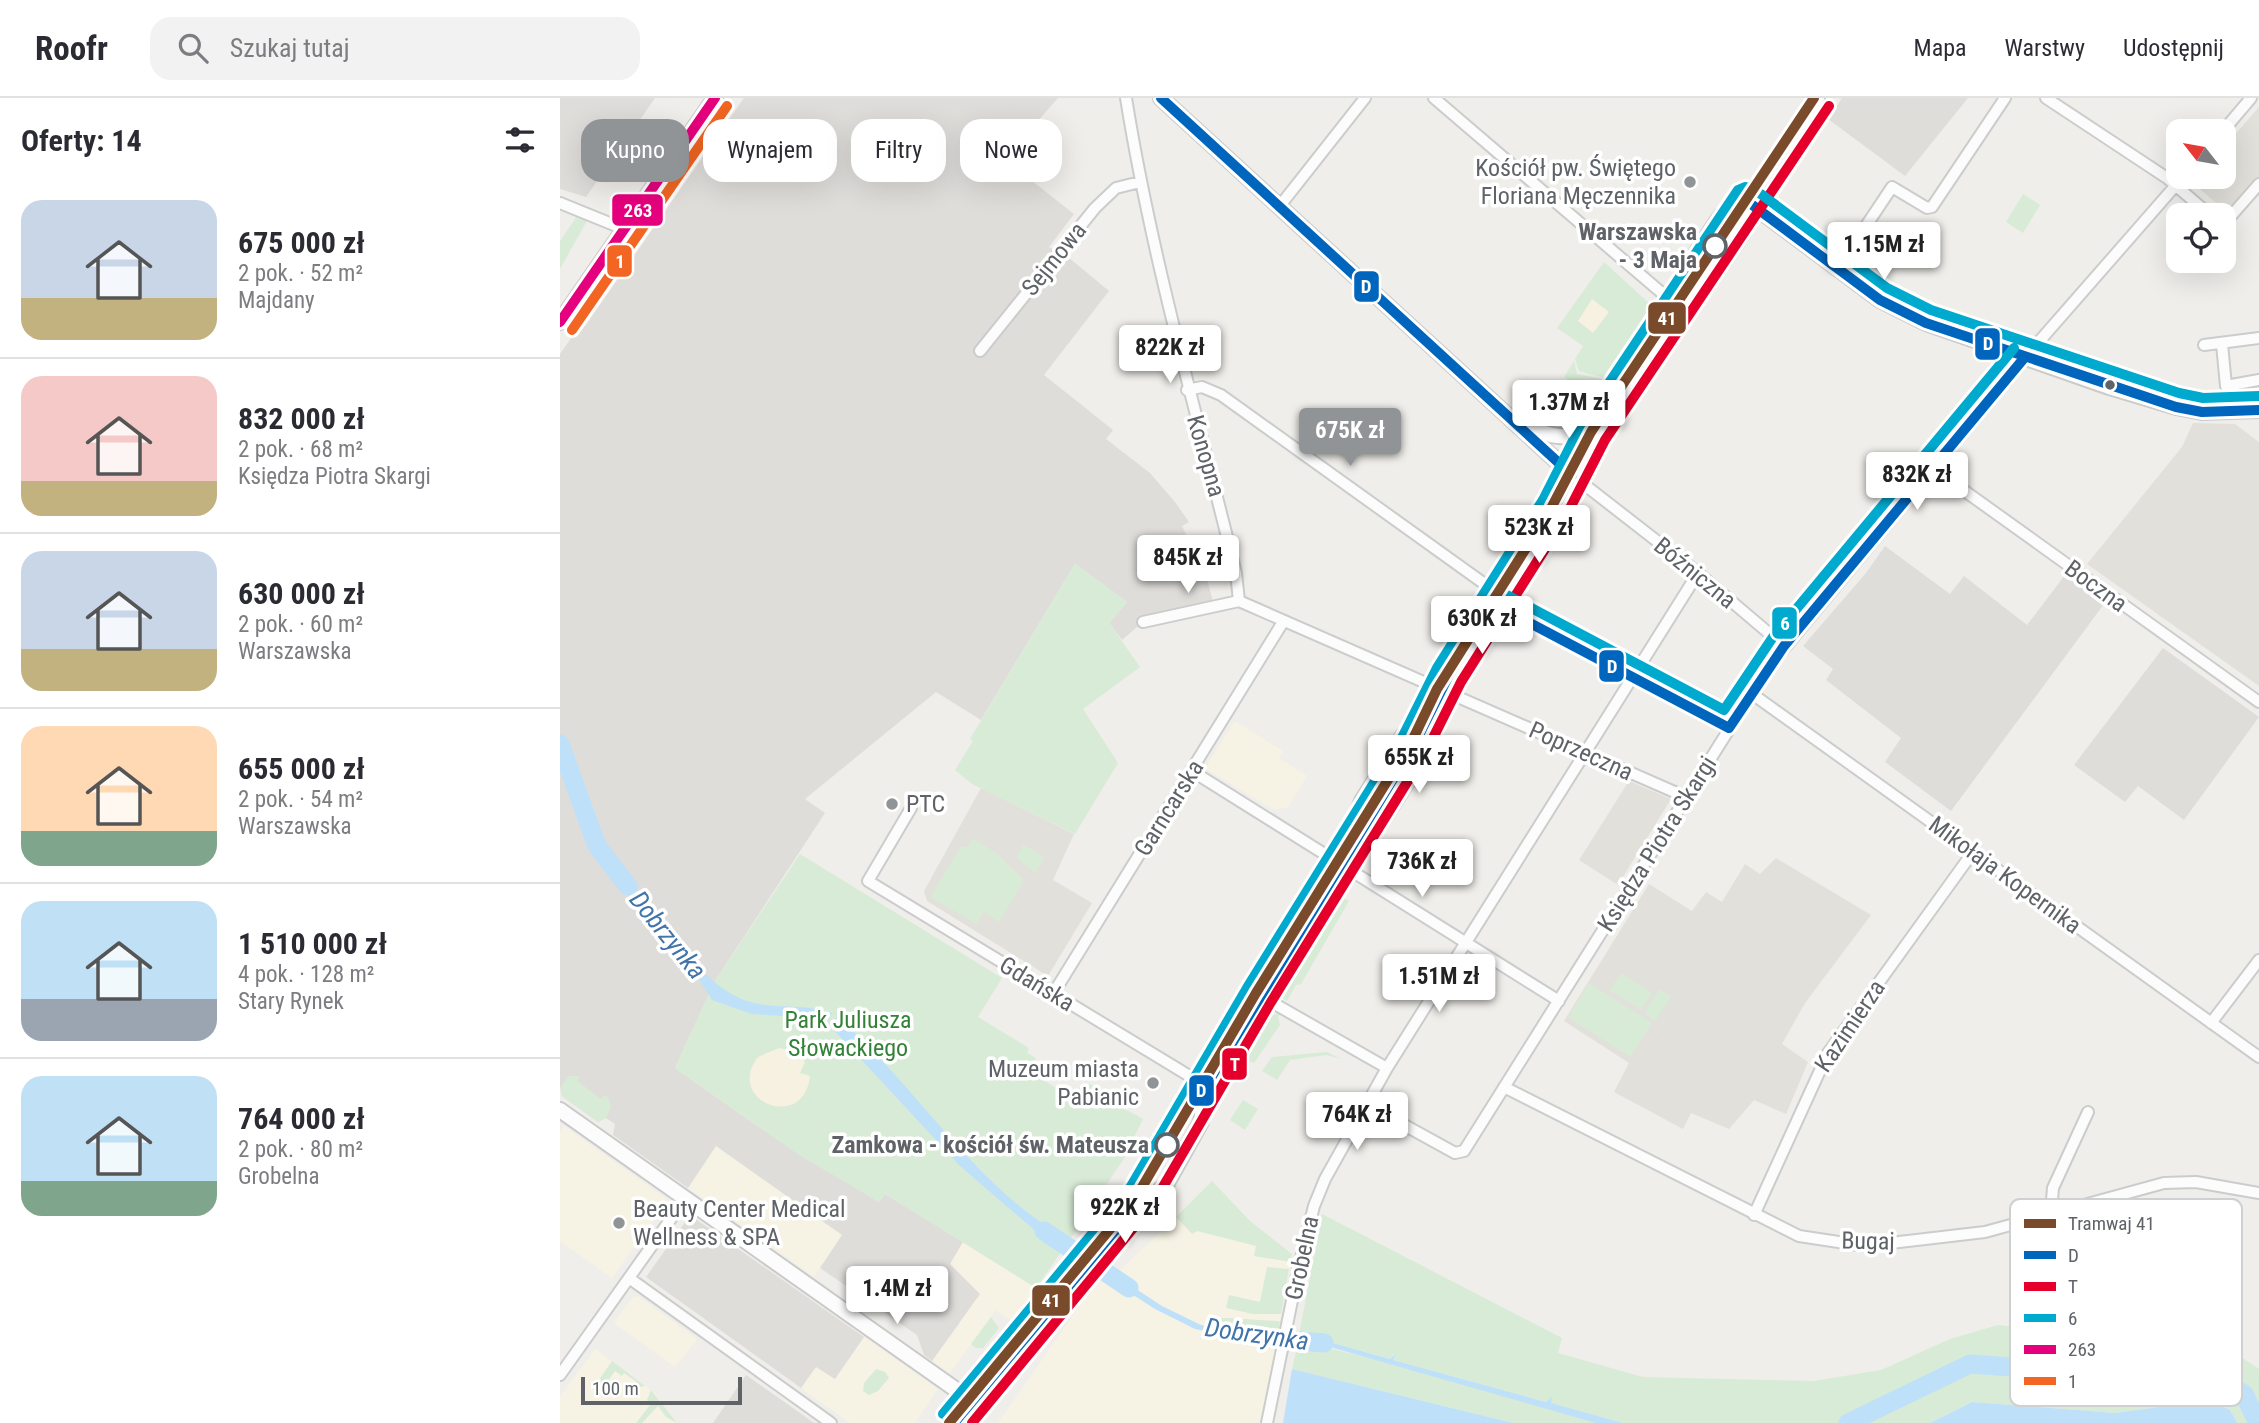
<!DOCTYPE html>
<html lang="pl">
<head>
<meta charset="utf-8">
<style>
	body { margin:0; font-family:"Roboto Condensed",sans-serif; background:#f2f2f3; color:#2b2b33; height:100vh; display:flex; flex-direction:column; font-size:26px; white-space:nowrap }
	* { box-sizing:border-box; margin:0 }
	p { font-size:23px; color:#7c7c81 }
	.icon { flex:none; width:38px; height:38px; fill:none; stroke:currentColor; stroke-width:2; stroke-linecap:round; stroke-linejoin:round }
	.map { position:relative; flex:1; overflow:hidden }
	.drawer { display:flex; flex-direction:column; background:#fff; width:560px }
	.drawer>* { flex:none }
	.guide { position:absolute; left:21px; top:21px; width:665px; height:63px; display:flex; gap:14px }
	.needle { width:46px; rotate:301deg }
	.buttons { position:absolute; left:1606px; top:21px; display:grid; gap:14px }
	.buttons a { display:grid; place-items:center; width:70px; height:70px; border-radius:14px; background:#fff; box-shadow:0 7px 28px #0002; font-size:35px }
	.scale { position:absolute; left:21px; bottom:18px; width:161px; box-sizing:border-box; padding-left:7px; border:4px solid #5f6368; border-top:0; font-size:19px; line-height:24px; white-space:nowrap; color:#5f6368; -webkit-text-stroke:5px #fff; paint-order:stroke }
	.price { position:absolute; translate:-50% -60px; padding:0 16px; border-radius:7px; background:#fff; color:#222; font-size:23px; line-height:46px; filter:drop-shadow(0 2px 4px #0008) }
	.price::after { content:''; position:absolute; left:50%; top:42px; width:21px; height:16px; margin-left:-10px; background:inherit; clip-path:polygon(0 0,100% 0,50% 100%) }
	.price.selected { background:#919496; color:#fff }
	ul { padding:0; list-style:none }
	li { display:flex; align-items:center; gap:21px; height:175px; padding:0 21px }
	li+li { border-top:2px solid #e1e1e2 }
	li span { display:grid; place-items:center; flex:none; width:196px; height:140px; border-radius:21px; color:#555 }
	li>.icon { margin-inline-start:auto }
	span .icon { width:84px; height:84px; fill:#fffc; stroke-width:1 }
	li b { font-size:30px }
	h2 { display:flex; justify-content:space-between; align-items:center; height:84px; padding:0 21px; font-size:30px }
	.pill { padding:0 24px; border-radius:21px; background:#fff; box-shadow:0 7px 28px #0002; font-size:24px; line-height:63px }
	.pill.selected { background:#919496; color:#fff }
	header { display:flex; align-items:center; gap:42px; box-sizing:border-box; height:98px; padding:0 35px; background:#fff; border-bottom:2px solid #e1e1e2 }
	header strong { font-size:33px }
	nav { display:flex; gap:38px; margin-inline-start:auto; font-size:24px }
	.search { width:490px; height:63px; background:#f2f2f3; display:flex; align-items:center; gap:18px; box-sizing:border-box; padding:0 24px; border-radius:21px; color:#7c7c81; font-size:26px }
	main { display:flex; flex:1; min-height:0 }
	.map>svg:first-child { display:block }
	.commercial { fill:#f7f3e4 }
	.industrial { fill:#dfddda }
	.education { fill:#e2e0da }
	.green { fill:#d8ebd6 }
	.sand { fill:#f6f1e1 }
	.water { fill:#bfe0f9 }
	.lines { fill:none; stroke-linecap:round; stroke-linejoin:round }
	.river { stroke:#bfe0f9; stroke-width:19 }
	.street-casing { stroke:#cbcccc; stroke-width:14 }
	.secondary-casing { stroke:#cacacb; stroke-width:18 }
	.street { stroke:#fdfcfc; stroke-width:10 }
	.secondary { stroke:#fdfcfc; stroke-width:14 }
	.bus-1-casing { stroke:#fff; stroke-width:16 }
	.bus-2-casing { stroke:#fff; stroke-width:16 }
	.bus-3-casing { stroke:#fff; stroke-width:16 }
	.bus-4-casing { stroke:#fff; stroke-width:16 }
	.bus-5-casing { stroke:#fff; stroke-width:16 }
	.bus-1 { stroke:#0065bd; stroke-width:10 }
	.bus-2 { stroke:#e4002b; stroke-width:10 }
	.bus-3 { stroke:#00a9ce; stroke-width:10 }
	.bus-4 { stroke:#e5007d; stroke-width:10 }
	.bus-5 { stroke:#f26522; stroke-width:10 }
	.tram-1-casing { stroke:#fff; stroke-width:16 }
	.tram-1 { stroke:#7a4b2a; stroke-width:10 }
	.poi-dot { fill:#919496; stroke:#fff; stroke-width:2.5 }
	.stop-dot { fill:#fff; stroke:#5f6368; stroke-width:3.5 }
	.bus-dot { fill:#5f6368; stroke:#fff; stroke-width:2.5 }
	.labels { text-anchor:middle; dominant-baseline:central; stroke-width:7; stroke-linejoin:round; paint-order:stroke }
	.poi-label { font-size:24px; fill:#5f6368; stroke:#fff; text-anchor:end }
	.stop-label { font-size:24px; font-weight:bold; fill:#5f6368; stroke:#fff; text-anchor:end }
	.street-label { font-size:24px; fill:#5f6368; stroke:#fff }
	.park-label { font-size:24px; fill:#348238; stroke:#fff }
	.water-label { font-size:26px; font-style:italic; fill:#4174aa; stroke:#fff }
	.key { fill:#fff; stroke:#cfd0d2; stroke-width:2 }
	.key-label { font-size:19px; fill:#5f6368 }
	.line-badge { stroke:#fff; stroke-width:2.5 }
	.badge-label { font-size:19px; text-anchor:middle; font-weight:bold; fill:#fff }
</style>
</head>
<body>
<header>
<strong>Roofr</strong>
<div class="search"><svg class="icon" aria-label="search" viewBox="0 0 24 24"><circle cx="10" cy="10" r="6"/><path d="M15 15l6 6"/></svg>Szukaj tutaj</div>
<nav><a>Mapa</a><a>Warstwy</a><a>Udostępnij</a></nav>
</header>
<main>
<section class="drawer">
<h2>Oferty: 14<svg class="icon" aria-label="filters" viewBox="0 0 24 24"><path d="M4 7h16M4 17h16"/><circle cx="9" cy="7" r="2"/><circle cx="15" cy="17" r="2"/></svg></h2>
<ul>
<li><span style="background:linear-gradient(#c9d6e8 70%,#c2b280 0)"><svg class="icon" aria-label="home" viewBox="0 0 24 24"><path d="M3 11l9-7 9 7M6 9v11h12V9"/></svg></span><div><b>675 000 zł</b><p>2 pok. · 52 m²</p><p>Majdany</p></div></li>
<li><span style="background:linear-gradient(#f6c9c9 75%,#c2b280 0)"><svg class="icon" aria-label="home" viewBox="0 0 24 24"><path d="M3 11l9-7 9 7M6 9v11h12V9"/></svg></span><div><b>832 000 zł</b><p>2 pok. · 68 m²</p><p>Księdza Piotra Skargi</p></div></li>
<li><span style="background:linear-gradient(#c9d6e8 70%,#c2b280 0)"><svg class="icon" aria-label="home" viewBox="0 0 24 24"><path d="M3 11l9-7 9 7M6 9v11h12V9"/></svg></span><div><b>630 000 zł</b><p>2 pok. · 60 m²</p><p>Warszawska</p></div></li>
<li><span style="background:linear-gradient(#ffd9b3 75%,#7fa58c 0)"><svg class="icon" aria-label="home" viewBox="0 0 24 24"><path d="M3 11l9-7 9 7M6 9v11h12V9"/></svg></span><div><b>655 000 zł</b><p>2 pok. · 54 m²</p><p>Warszawska</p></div></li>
<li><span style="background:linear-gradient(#bfe0f5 70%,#9aa5b1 0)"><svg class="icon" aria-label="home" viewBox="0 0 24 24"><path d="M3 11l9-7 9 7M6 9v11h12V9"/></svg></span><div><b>1 510 000 zł</b><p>4 pok. · 128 m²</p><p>Stary Rynek</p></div></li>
<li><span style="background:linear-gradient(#bfe0f5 75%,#7fa58c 0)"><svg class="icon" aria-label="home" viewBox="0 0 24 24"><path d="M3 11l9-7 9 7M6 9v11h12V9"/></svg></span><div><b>764 000 zł</b><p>2 pok. · 80 m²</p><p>Grobelna</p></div></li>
</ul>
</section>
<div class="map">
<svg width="1699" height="1325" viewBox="0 0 1699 1325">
	<rect width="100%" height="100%" fill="#efeeea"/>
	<path class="commercial" d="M675 623 723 653 719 660 747 678 728 709 714 712 648 672V665Z
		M4 1028 108 1102 52 1180 0 1143V1033Z
		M156 1048 282 1137 254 1179 128 1090Z
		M616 1119 626 1128 732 1156 701 1325H438L539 1180 558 1174Z
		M403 1144 476 1190 452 1223 436 1212 390 1275 372 1263 399 1227 406 1182 390 1166Z
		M78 1198 137 1241 115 1269 54 1225 72 1200Z
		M304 1239 378 1291 355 1325H290L241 1290 256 1269 275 1281Z
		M35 1251 96 1296 107 1316 117 1325H0V1299Z"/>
	<path class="industrial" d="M0 0H95L26 99 0 91Z
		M184 0H498L447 58 462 75 514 116 489 149 508 159 549 193 484 277 553 332 546 341 590 375 615 404 629 424 622 428 646 478 654 507 583 524 562 542 549 525 567 504 515 466 421 622 376 594 245 701 265 715 155 883 115 970 196 1027 319 1104 325 1096 403 1144 390 1166 420 1196 372 1263 364 1257 357 1237 260 1170 282 1137 156 1048 128 1090 53 1037 55 1026 46 1020 38 1024 2 998 0 988V256L21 226 25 228Z
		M1282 0H1408L1345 78 1268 21Z
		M1325 448 1390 496 1404 478 1467 527 1505 477 1544 506 1391 713 1325 664 1341 640 1266 582 1273 571 1243 548 1306 475Z
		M1603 550 1699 619 1624 722 1578 688 1565 704 1514 667Z
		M130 1117 304 1239 275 1281 256 1269 241 1290 86 1179Z
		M186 1277 233 1310 254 1325H153Z"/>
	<path class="education" d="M1699 9V79L1668 115 1634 86 1640 79H1664V49Z
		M1633 325 1675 326 1699 344V588L1527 466 1622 349Z
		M1069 683 1111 701 1058 787 1019 762Z
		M421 690 514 736 493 782 532 805 488 878 367 803 364 793Z
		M1216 760 1311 817 1245 905 1222 946 1248 964 1226 1016 1194 1002 1169 1031 1131 1015 1123 1031 1054 994 1069 965 1004 923 1089 786 1132 813 1146 794 1162 804 1185 766 1200 776Z"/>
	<path class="green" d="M1463 96 1480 107 1463 135 1446 124Z
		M17 118 28 121 0 171V143Z
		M1044 164 1090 206 1088 216 1046 280 1019 273 1015 261 1023 248 997 230Z
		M1014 263 1017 276 1046 282 1024 315 1005 299 1007 281 1004 279Z
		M995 302 1018 323 993 329 977 324Z
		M515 466 567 504 549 525 580 569 523 611 558 665 515 736 412 686 395 672 413 643 410 641Z
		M413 741 435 754 462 780V786L439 824 424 814 416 826 370 799 401 749H407Z
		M463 746 484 760 475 775 457 760Z
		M240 756 442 880 418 919 469 950 467 955 476 960 469 973 509 998 511 994 516 996 520 989 526 992 530 986 538 991 535 997C551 1007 568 1011 583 1021L563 1062 540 1096 547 1098 549 1094 559 1098 539 1104 527 1117 476 1190 325 1096 319 1104 239 1057 115 970 155 883Z
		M774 793 778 796 717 896 716 893Z
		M781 798 789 803 741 886 736 887 727 903 722 900Z
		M1061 875 1092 895 1081 912 1050 892Z
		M1029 885 1092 925 1070 959 1008 919Z
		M1100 891 1111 899 1095 923 1084 915Z
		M721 914 718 919 720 927 694 965 686 962 711 918Z
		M767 954 781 961 766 957 730 962 717 982 702 973 712 959Z
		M9 978H20L17 983 41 1001 44 997 48 999 51 1009 46 1020 38 1024 2 998 1 988Z
		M683 1002 698 1011 685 1032 670 1022Z
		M652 1083 690 1123 732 1156 731 1164 694 1158 696 1148 637 1133 632 1136 616 1119Z
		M762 1116 1002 1240 998 1255 1083 1279 1254 1283 1321 1272 1390 1241 1438 1227 1623 1246 1684 1261 1699 1271V1325H1677L1670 1312 1650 1302 1555 1315 1412 1304 1370 1325H1063L990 1305V1300L986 1304 833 1262 835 1255 830 1261 744 1237 738 1242Z
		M707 1169 729 1171 721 1216H693L666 1210 669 1197 700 1204Z
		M431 1219 439 1230 423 1250H416L411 1246Z
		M668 1220 717 1223 720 1224 718 1237 650 1227 651 1221Z
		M755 1247 839 1267 1036 1325H953L732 1271 736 1254Z
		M52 1263 85 1288 79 1289V1286L64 1275 62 1278 55 1273 42 1291 36 1286Z
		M316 1271 325 1274 329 1280 318 1293 309 1297 303 1293 304 1285Z
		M91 1292 117 1325 106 1319 98 1308 82 1325H76L90 1307 87 1302Z"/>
	<path class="sand" d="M1032 201 1049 214 1033 235 1018 223Z
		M219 950 234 953 245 964 240 975 250 978C244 1035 164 1003 198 959Z"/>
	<path class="water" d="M54 763C94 805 131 883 187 903 214 912 244 905 272 915L265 927 240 919 192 916 152 902 132 870 49 770Z
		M277 919C358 988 413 1089 509 1142L501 1155 400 1068 271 929Z
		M550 1174 602 1208 641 1227 718 1240 717 1247 635 1231 595 1211 547 1180Z
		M744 1237 830 1261 836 1255 833 1262 986 1304 992 1298 991 1305 1063 1325H1036L763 1247 736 1254 738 1242Z
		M732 1271 953 1325H723Z
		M1650 1302 1670 1312 1677 1325H1370L1412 1304 1555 1315Z"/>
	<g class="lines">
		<path class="river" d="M0 646 37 748 68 788
			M484 1133 569 1190
			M703 1240 764 1245
			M1288 1325 1410 1266 1604 1280 1649 1276 1684 1296 1698 1325"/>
		<g class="street-casing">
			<path id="street" d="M566 0C592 161 637 316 676 475L679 503 1126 699
				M874 0 1117 208
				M1486 0 1607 80 1650 117
				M1663 33 1691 0
				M0 105 64 131
				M719 109 805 0
				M1664 126 1699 86
				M1278 170 1332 89 1367 110 1372 109 1445 0
				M1662 246 1666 288 1699 282
				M1644 247 1699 240
				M420 253 535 110 556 90 580 84
				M627 292 642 289 661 297 940 497
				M1374 371 1699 604
				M1012 377 1138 475 1224 548
				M934 506 1169 630
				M583 524 679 503
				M1191 595 1699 959
				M632 673 999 903
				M351 710 308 783 646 988
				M493 896 723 524
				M699 897 827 970
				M1651 925 1699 862
				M944 989 1239 1138 1305 1148 1425 1134 1604 1085 1636 1084 1699 1095
				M806 1006 895 1055 904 1053 1207 571 1470 254 1623 79
				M1491 1113 1493 1090 1528 1014
				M1194 1117 1268 955 1413 754
				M69 1180 271 1325
				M0 1277 125 1101
				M707 1325 739 1168 754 1108 765 1081 827 970 1138 475"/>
		</g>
		<g class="secondary-casing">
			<path id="secondary" d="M601 0 1012 377
				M1187 103 1320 202 1366 225 1549 289 1616 309 1642 314 1699 312
				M1117 208 1122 177 1156 125 1162 117 1187 103 1257 0
				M0 224 155 0
				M961 328C999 339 1000 345 1038 326
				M786 757 820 726 867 653 874 633 880 594
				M0 1012 412 1303
				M568 1117 582 1073 613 1019 646 988 779 766 802 703 843 638 881 593 995 409 1033 335 1117 208 1147 188 1183 135 1187 103
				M394 1325 568 1117 606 1087 641 1024 646 988"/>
		</g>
		<use href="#street" class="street"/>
		<use href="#secondary" class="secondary"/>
		<g class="bus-1-casing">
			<path id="bus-1" d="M601 0 1012 377
				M1187 103 1320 202 1366 225 1616 309 1642 314 1699 312
				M934 506 1169 630
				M1169 630 1224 548 1465 259
				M394 1325 568 1117 582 1073 613 1019 646 988 855 645 889 577 995 409 1033 335 1187 103"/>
		</g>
		<g class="bus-2-casing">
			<path id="bus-2" d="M412 1325 593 1106 711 904 867 652 901 584 1007 416 1045 342 1269 8"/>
		</g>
		<g class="bus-3-casing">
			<path id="bus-3" d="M941 494 1164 612 1213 539 1454 250
				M383 1316 570 1090 687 890 843 638 877 570 983 402 1021 327 1178 92 1185 89 1194 91 1327 190 1371 212 1619 295 1643 300 1699 298"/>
		</g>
		<g class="bus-4-casing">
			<path id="bus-4" d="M0 224 155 0"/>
		</g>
		<g class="bus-5-casing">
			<path id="bus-5" d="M12 232 167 8"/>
		</g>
		<use href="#bus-1" class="bus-1"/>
		<use href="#bus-2" class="bus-2"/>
		<use href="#bus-3" class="bus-3"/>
		<use href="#bus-4" class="bus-4"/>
		<use href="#bus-5" class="bus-5"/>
		<g class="tram-1-casing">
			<path id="tram-1" d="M389 1325 575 1101 696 895 852 643 877 591 989 414 1031 334 1254 0"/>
		</g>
		<use href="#tram-1" class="tram-1"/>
	</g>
	<g class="poi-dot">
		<circle cx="1130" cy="84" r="7"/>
		<circle cx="332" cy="706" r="7"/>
		<circle cx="593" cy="985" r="7"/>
		<circle cx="59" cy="1125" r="7"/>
	</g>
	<g class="stop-dot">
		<circle cx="1155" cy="148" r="11"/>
		<circle cx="607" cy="1047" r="11"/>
	</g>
	<circle class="bus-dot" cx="1550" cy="287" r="6"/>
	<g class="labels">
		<g class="poi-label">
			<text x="1116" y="70">Kościół pw. Świętego<tspan x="1116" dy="28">Floriana Męczennika</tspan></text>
			<text x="346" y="706" text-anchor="start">PTC</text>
			<text x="579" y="971">Muzeum miasta<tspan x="579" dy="28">Pabianic</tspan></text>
			<text x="73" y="1111" text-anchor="start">Beauty Center Medical<tspan x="73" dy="28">Wellness &amp; SPA</tspan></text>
		</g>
		<g class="stop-label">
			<text x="1137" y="134">Warszawska<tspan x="1137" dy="28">- 3 Maja</tspan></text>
			<text x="589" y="1047">Zamkowa - kościół św. Mateusza</text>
		</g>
		<g class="street-label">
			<text transform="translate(494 161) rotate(-51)">Sejmowa</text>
			<text transform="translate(646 358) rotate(74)">Konopna</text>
			<text transform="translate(1135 475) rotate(39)">Bóźniczna</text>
			<text transform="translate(1536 488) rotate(36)">Boczna</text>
			<text transform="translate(1021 653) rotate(24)">Poprzeczna</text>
			<text transform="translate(609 710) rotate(-58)">Garncarska</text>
			<text transform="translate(1097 746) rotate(-58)">Księdza Piotra Skargi</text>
			<text transform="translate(1445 777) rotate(36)">Mikołaja Kopernika</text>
			<text transform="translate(477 886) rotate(31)">Gdańska</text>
			<text transform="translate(1290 928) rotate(-56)">Kazimierza</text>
			<text transform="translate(1308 1143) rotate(1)">Bugaj</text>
			<text transform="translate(742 1160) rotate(-78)">Grobelna</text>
		</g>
		<g class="park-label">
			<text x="288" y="922">Park Juliusza<tspan x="288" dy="28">Słowackiego</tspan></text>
		</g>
		<g class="water-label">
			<text transform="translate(108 837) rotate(51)">Dobrzynka</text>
			<text transform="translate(697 1236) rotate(8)">Dobrzynka</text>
		</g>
	</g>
	<rect x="1450" y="1101" width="232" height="207" rx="10" class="key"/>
	<rect x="1464" y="1121" width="32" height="9" fill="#7a4b2a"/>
	<rect x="1464" y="1153" width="32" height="8" fill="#0065bd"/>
	<rect x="1464" y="1184" width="32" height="9" fill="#e4002b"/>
	<rect x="1464" y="1216" width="32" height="8" fill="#00a9ce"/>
	<rect x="1464" y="1247" width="32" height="9" fill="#e5007d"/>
	<rect x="1464" y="1279" width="32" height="8" fill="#f26522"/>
	<g class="key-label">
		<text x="1508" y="1132">Tramwaj 41</text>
		<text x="1508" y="1164">D</text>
		<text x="1508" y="1195">T</text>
		<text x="1508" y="1227">6</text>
		<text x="1508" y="1258">263</text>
		<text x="1508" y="1290">1</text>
	</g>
	<g class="line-badge">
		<rect x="51" y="95" width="53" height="34" rx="7" fill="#e5007d"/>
		<rect x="46" y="146" width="27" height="34" rx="7" fill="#f26522"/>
		<rect x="793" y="172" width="27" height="33" rx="7" fill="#0065bd"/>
		<rect x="1087" y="203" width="40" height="34" rx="7" fill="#7a4b2a"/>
		<rect x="1414" y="229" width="27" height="34" rx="7" fill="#0065bd"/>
		<rect x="1211" y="508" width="27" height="34" rx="7" fill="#00a9ce"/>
		<rect x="1038" y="551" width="27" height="34" rx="7" fill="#0065bd"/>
		<rect x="661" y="949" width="27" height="34" rx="7" fill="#e4002b"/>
		<rect x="628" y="976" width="27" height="33" rx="7" fill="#0065bd"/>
		<rect x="471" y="1186" width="40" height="33" rx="7" fill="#7a4b2a"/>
	</g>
	<g class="badge-label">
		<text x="78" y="119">263</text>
		<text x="60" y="170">1</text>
		<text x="806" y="195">D</text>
		<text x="1107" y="227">41</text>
		<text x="1428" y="252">D</text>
		<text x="1225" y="532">6</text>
		<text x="1052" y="575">D</text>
		<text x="675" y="973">T</text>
		<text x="641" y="999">D</text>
		<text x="491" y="1209">41</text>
	</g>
</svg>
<div class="buttons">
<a><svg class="needle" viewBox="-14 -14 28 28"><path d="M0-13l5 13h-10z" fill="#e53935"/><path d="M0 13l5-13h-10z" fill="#7c7c81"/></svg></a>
<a><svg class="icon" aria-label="locate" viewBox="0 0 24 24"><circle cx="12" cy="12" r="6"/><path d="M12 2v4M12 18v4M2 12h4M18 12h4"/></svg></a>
</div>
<div class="scale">100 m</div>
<b class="price" style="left:1324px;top:184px">1.15M zł</b>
<b class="price" style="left:610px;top:287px">822K zł</b>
<b class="price" style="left:1009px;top:342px">1.37M zł</b>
<b class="price selected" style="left:790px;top:370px">675K zł</b>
<b class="price" style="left:1357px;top:414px">832K zł</b>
<b class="price" style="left:979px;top:467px">523K zł</b>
<b class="price" style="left:628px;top:497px">845K zł</b>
<b class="price" style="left:922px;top:558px">630K zł</b>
<b class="price" style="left:859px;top:697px">655K zł</b>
<b class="price" style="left:862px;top:801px">736K zł</b>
<b class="price" style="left:879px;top:916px">1.51M zł</b>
<b class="price" style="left:797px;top:1054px">764K zł</b>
<b class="price" style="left:565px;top:1147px">922K zł</b>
<b class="price" style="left:337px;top:1228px">1.4M zł</b>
<div class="guide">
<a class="pill selected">Kupno</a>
<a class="pill">Wynajem</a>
<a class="pill">Filtry</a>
<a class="pill">Nowe</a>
</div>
</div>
</main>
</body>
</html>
